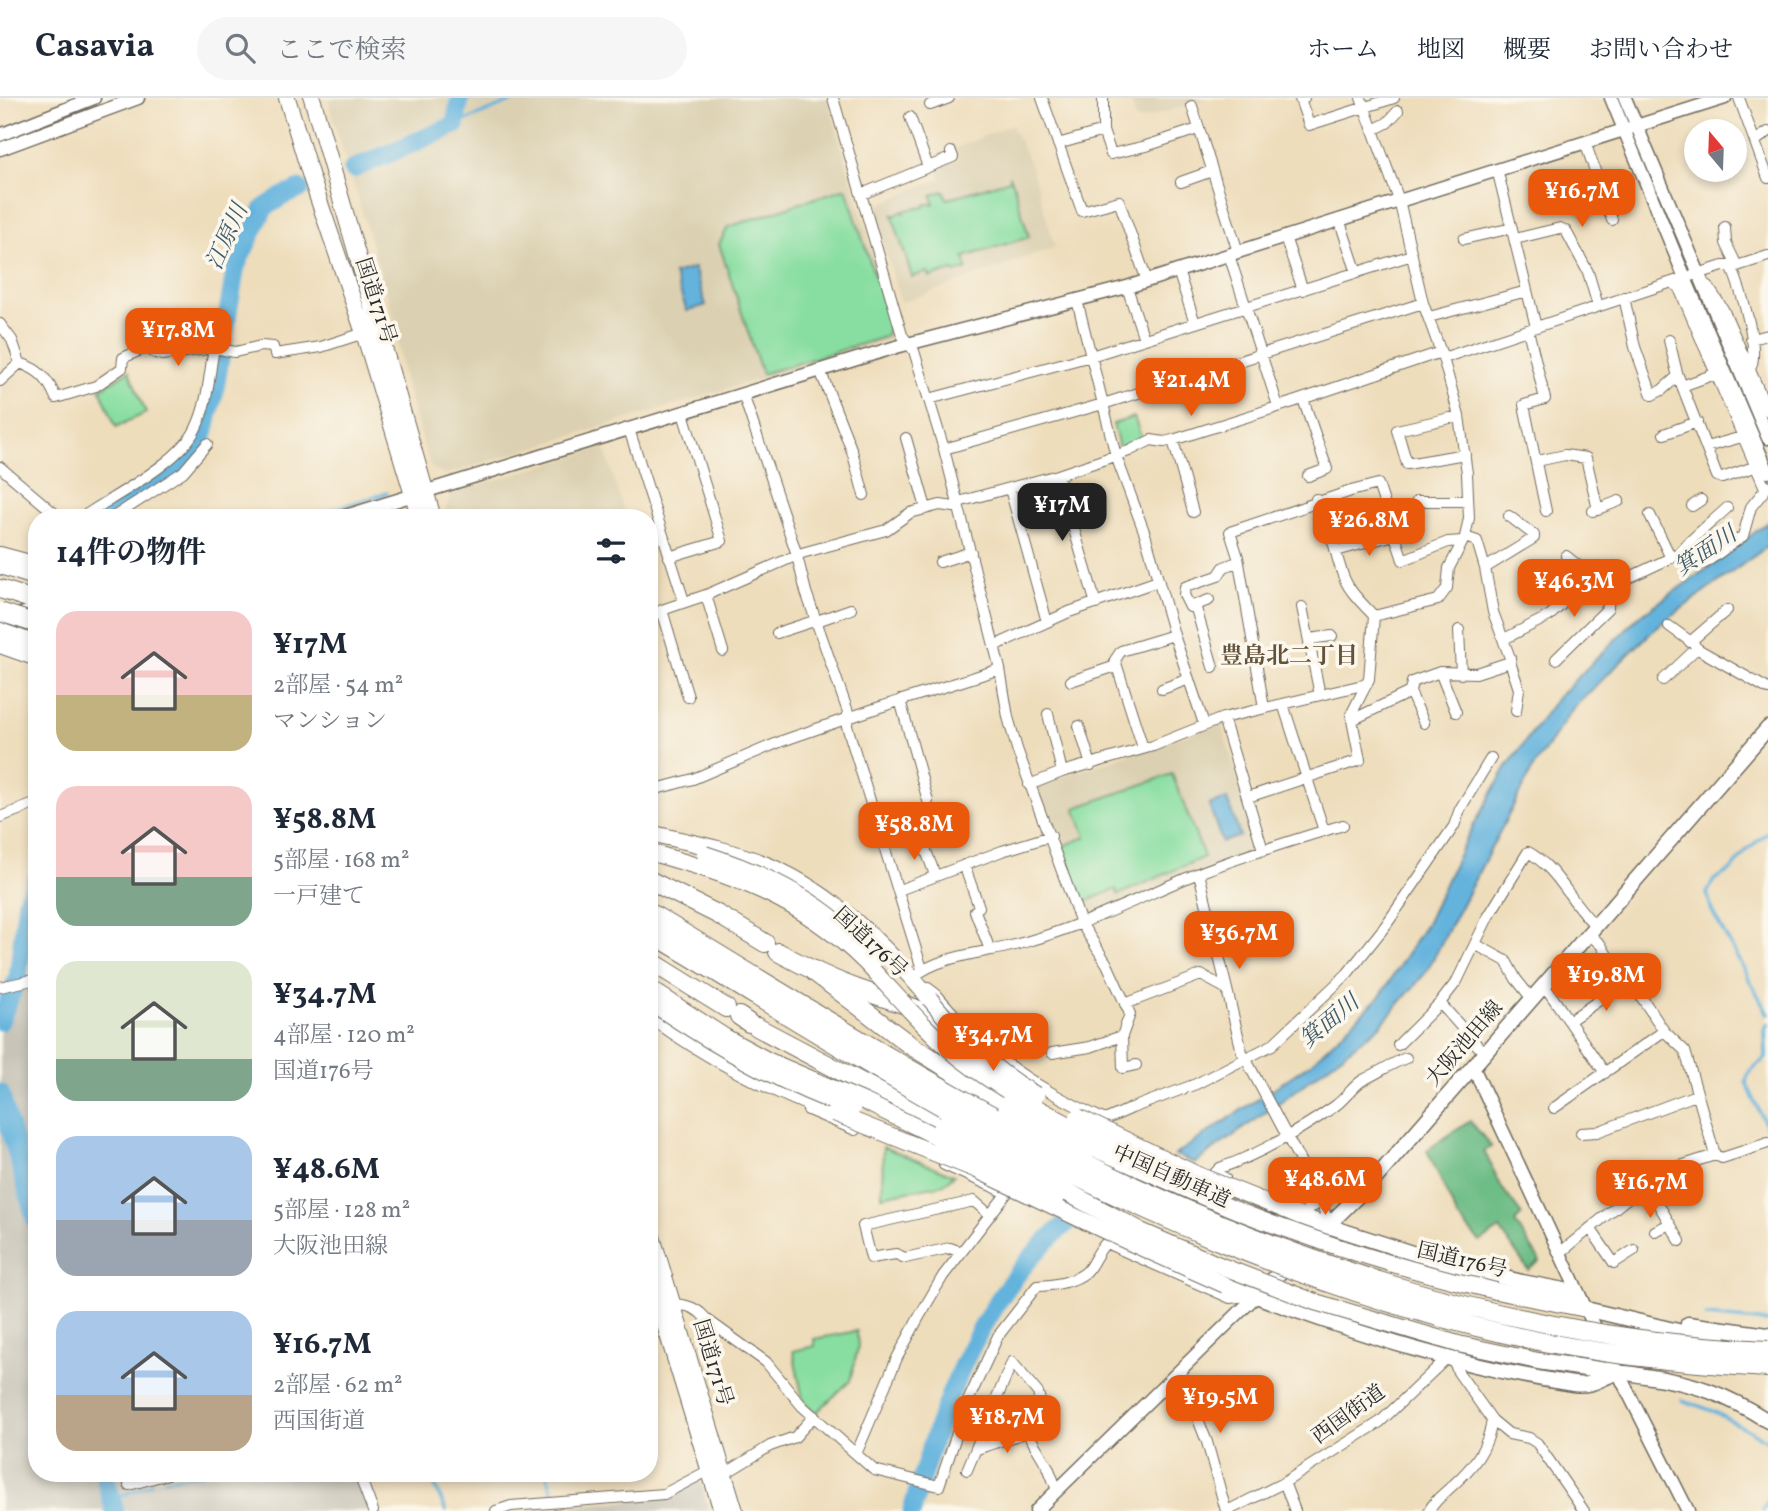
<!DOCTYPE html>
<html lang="ja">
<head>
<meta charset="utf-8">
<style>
	body { margin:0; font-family:Vollkorn,"Noto Serif JP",serif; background:#f6f6f7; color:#1f2937; height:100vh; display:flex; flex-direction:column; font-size:26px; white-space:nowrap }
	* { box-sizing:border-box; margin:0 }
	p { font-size:23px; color:#747a83 }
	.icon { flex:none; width:38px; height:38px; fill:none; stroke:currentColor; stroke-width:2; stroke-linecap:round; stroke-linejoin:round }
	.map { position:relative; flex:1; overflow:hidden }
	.panel { position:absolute; left:28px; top:411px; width:630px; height:973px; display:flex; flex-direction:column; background:#fff; border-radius:28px; box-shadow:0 4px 10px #0003 }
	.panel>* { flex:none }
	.needle { width:46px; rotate:341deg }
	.controls { position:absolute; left:1684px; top:21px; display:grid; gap:14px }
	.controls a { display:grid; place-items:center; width:63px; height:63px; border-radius:50%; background:#fff; box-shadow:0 4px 10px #0003; font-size:35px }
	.price { position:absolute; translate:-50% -60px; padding:0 16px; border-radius:14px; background:#ea580c; color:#fff; font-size:23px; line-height:46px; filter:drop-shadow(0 2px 4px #0008) }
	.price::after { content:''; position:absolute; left:50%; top:42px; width:21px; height:16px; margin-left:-10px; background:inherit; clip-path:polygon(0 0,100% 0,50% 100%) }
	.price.active { background:#222; color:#fff }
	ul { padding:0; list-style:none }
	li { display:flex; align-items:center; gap:21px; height:175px; padding:0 28px }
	li span { display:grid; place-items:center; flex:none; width:196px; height:140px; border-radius:21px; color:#555 }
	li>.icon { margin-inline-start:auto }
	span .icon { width:84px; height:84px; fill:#fffc; stroke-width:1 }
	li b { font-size:30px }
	h2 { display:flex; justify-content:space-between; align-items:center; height:84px; padding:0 28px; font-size:30px }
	header { display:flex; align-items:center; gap:42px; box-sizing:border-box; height:98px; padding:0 35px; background:#fff; border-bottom:2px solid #e0e1e3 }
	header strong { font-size:33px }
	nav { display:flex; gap:38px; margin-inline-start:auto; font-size:24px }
	.search { width:490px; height:63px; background:#f6f6f7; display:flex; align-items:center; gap:18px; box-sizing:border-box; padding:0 24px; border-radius:38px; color:#747a83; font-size:26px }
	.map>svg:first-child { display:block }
	.built { fill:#dbd0b1 }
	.industrial { fill:#c8c4b8 }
	.green { fill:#88dea1; stroke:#5a8466; stroke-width:2 }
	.forest { fill:#6ebd87; stroke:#4c7459; stroke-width:2 }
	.water { fill:#63b3dd; stroke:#476f84; stroke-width:2 }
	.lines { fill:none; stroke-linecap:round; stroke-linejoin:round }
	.stream { stroke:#63b3dd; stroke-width:3.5 }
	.river { stroke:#63b3dd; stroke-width:19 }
	.minor-casing { stroke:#6f695d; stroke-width:12 }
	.tertiary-casing { stroke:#6f695d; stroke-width:15 }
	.secondary-casing { stroke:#6f695d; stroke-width:15 }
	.primary-casing { stroke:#6f695d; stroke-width:17 }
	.trunk-casing { stroke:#6f695d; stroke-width:18 }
	.motorway-casing { stroke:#6f695d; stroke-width:20 }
	.minor { stroke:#fff; stroke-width:10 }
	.tertiary { stroke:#fff; stroke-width:12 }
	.secondary { stroke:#fff; stroke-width:12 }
	.primary { stroke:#fff; stroke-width:14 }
	.trunk { stroke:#fff; stroke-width:16 }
	.motorway { stroke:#fff; stroke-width:18 }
	.trunk-bridge-casing { stroke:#6f695d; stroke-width:18; stroke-linecap:butt }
	.motorway-bridge-casing { stroke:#6f695d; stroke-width:20; stroke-linecap:butt }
	.trunk-bridge { stroke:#fff; stroke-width:16 }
	.motorway-bridge { stroke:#fff; stroke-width:18 }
	.labels { text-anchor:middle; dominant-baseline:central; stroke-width:7; stroke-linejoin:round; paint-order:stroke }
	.street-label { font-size:21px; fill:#2b2b2b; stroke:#fbf7ec }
	.water-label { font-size:23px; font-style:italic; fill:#3f5b69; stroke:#fbf7ec }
	.neighbourhood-label { font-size:23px; font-weight:bold; fill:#64523a; stroke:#fbf7ec }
</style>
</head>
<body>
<header>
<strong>Casavia</strong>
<div class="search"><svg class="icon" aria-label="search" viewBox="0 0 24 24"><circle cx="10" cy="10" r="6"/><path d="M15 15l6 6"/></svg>ここで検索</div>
<nav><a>ホーム</a><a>地図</a><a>概要</a><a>お問い合わせ</a></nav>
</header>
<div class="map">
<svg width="1768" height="1413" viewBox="0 0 1768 1413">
	<rect width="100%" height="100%" fill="#fbf7ec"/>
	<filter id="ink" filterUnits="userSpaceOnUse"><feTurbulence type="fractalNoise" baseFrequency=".0143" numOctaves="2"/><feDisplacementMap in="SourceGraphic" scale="14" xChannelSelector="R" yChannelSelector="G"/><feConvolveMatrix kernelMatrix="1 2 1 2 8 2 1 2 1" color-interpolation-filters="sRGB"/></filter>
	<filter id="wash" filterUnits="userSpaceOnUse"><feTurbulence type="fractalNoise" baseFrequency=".00686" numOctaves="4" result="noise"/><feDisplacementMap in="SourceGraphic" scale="28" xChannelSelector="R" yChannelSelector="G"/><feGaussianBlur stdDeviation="1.57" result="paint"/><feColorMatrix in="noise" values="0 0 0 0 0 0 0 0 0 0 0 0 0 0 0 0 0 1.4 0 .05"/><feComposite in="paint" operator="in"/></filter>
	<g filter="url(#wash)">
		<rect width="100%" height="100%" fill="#edb"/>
		<path class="built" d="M330 0H827L897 234 892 235 891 241 443 377 430 368 403 277 392 213 330 9Z
			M1131 0H1211L1136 23Z
			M1011 26 1031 68 1055 149 901 205 873 109 940 81 937 69 959 61 955 51Z
			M604 349 626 420H446L444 413 453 395Z
			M1218 626 1222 628 1258 749 1088 819 1082 817 1048 719 1043 717 1034 692 1039 687Z"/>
		<path class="industrial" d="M21 887 26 891 37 888V1376H151L125 1383 130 1393 159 1381 197 1376H356L369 1413H0V895Z
			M700 1382 709 1413H508L664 1400 677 1396Z"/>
		<path class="green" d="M1010 80 1013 85 1029 139 964 159 967 171 955 175 953 172 930 179 928 174 912 179 892 116 894 118 903 113 904 115 906 112 924 109 926 106H934L932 97 944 93 947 101 1010 82Z
			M846 90 890 226 885 239 762 276 719 146 728 129Z
			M129 273 146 315 116 329 100 291Z
			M1134 319 1142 341 1122 351 1119 350 1113 326Z
			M1172 676 1204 759 1118 797 1116 791 1082 805 1063 748 1086 739 1075 710Z
			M883 1049 954 1077 944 1086 882 1098Z
			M857 1233 858 1250 850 1283 816 1315 803 1302 793 1253 815 1248 814 1241Z"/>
		<path class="forest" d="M1470 1023 1491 1048 1484 1053 1502 1090 1522 1117 1515 1124 1540 1163 1528 1172 1500 1131 1480 1144 1458 1120 1427 1052Z"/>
		<path class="water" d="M694 170 706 207 687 213 674 176Z
			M1768 424V448L1659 527 1573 610 1533 670 1427 873 1380 928 1287 999 1195 1065 1175 1057 1311 965 1381 897 1427 824 1465 743 1506 670 1557 600 1638 519 1722 460Z
			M1227 701 1240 738 1222 744 1209 707Z"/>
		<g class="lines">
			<path class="stream" d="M455 27 520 0
				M305 420 387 395
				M1767 652 1765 665 1768 675
				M1768 734 1747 752 1731 772 1714 782 1707 795 1712 813 1768 916
				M13 894 19 892
				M1768 926 1765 931 1766 960C1757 967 1748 972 1746 984L1768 1032
				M1706 1218 1768 1224
				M1682 1302 1713 1313 1768 1343
				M430 1376 446 1413
				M547 1376 553 1397 557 1402
				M165 1381 201 1376
				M367 1384 377 1412
				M112 1402 151 1385
				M1763 1413 1768 1403"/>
			<path class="river" d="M353 71 455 27 460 0
				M96 420 182 365 202 342 214 296 236 168 264 110 283 98 300 91
				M0 923 18 879 27 802 37 781
				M0 995 37 1126
				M104 1376 115 1413
				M912 1413C939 1314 977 1206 1055 1135 1075 1117 1102 1101 1126 1088"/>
		</g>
	</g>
	<g filter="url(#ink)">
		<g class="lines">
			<g class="minor-casing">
				<path id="minor" d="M833 0 902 237 914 253 944 351 1000 571 1008 619 1017 651 1081 825 1107 866 1130 916 1122 938 1123 970 1136 967
					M1042 0 1082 113 1119 103 1147 183
					M1103 0V33
					M1304 0 1300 1 1309 27 1394 0
					M1739 0 1768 80
					M930 7 949 0
					M1192 8 1238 154
					M1373 32 1387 25 1398 13
					M1755 43 1768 34
					M1585 44 1612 122
					M1058 46 1103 33 1111 56 1146 48 1198 31
					M928 69 953 59 951 54
					M1497 71 1536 229
					M1181 84 1212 73
					M862 96 928 69 910 19
					M1339 121 1357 175
					M1725 129 1726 145 1737 168
					M1285 139 1303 192
					M1464 141 1512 130
					M1515 141 1560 130 1566 133 1588 174 1598 208
					M1229 157 1278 308
					M1731 168C1740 189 1761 252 1750 271
					M1178 173 1195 225
					M1672 184 1679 190 1765 390
					M1707 187 1723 211 1768 313
					M1127 189 1144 241
					M1624 199 1635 249 1652 297 1662 292 1678 278
					M1077 202 1116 358 1145 436 1174 537 1204 626
					M1429 219 1527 193
					M0 226 12 242 20 265 0 283
					M1528 232 1545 301 1524 307 1546 413
					M1751 241 1768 237
					M1669 242 1677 275 1717 378 1722 380 1754 369
					M1443 260 1672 184 1723 168H1737L1768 158
					M20 265C40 272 48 281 56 300L96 288 122 270 123 260 147 249 155 255 162 257 214 250 235 254 261 248 273 249 275 256 321 249 364 235
					M820 272 852 353 864 397
					M1682 288 1715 276
					M743 296 796 454 806 494 848 614 847 628 922 871
					M929 301 1091 258 1412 157
					M1303 301 1327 371 1308 378
					M1459 318 1397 332 1407 366 1465 356
					M629 331 684 503
					M1664 336 1697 324
					M906 340 926 410
					M1173 342 1193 414
					M1706 349 1742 339
					M944 351 1103 306 1423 205
					M1537 363 1565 357 1586 360 1598 412
					M0 369 60 420
					M1058 377 1096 506
					M1010 391 1047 524
					M1417 403H1468
					M1692 408 1701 402
					M1593 413 1619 403
					M1650 417 1671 460
					M81 420C113 398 180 365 196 330 208 306 209 276 214 250
					M112 420 183 374 207 346
					M1336 453 1394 437
					M1677 457C1691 440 1710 426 1727 410
					M1566 458 1592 479
					M669 459 722 443 683 315
					M940 464 971 454
					M1485 470 1534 440V437L1509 418
					M706 497 723 553
					M1209 502 1190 509 1184 497 1185 489 1218 478 1224 469 1237 464
					M1195 507 1213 569
					M1302 509 1320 597
					M662 512 688 599
					M1374 518 1438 502 1447 490 1449 470 1463 443
					M649 520 662 512 706 497 802 455 886 432 910 415 940 407 954 409 962 403 1058 377 1129 353 1151 342 1164 344 1173 342 1287 306 1441 254
					M817 523 851 511
					M1669 528 1694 546 1696 550 1768 591
					M1459 532 1461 576
					M777 535 817 522
					M1309 541 1332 538
					M1504 541 1549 518 1592 479 1609 489 1677 457 1705 465 1743 438 1751 409 1768 388
					M1690 544 1727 512
					M994 548 1069 514 1158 483
					M1556 561 1608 510 1609 489
					M1510 564 1519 591 1516 613
					M1440 574 1456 614
					M1663 582 1697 550
					M1071 583 1116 568
					M1162 591 1189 581
					M1410 594 1424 625
					M900 602 928 703
					M1283 606 1324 733
					M1264 610 1238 459 1230 434 1351 393 1378 386 1403 462 1448 444 1463 443 1465 439
					M1048 616 1062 674
					M1223 620 1263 752
					M1352 622 1410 594 1412 584 1440 574 1476 575 1510 564V560L1493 514 1485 470 1477 443 1465 439 1469 420 1467 375 1459 318 1443 260 1423 205 1399 102 1361 0
					M1079 628 1091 667
					M1143 650 1115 562 1121 553 1174 537
					M1029 687 1062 674 1153 648 1223 620 1367 586
					M649 693 693 681 782 643 877 610 1000 571
					M1248 699 1360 662 1351 617 1369 581 1374 518C1364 507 1352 497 1346 484 1335 464 1330 414 1316 401
					M0 719 37 705
					M922 742 935 777
					M964 767 979 809
					M1199 775 1242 954 1322 1104 1328 1128
					M899 792 1002 753 1051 738
					M975 813 990 852
					M1589 836 1601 847 1618 876 1636 891 1664 933 1685 953 1715 1057
					M1475 846 1506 863 1516 881 1532 901
					M915 882 913 880C933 860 980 855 1007 849 1073 833 1134 802 1196 776 1244 757 1294 742 1343 727
					M1544 887 1605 975
					M0 889 37 881
					M928 890 936 896C955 918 975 940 997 958 1030 985 1067 1004 1105 1022
					M1125 906 1201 877 1227 891
					M1569 923 1627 883
					M1398 947 1440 905
					M1052 955 1090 949 1122 938
					M1485 956 1440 905 1457 883 1488 819 1528 754C1559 771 1571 806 1596 828
					M1554 1010 1664 933
					M808 1012 855 1032
					M1095 1030 1105 1022 1132 1010 1196 986 1272 947 1347 876 1386 827 1454 728 1460 711 1491 660
					M1581 1035 1597 1034 1696 997
					M944 1067 1007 1095
					M1225 1080 1215 1075 1220 1070C1261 1056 1299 1033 1335 1008 1345 1001 1353 988 1363 982 1378 975 1390 966 1406 960
					M1646 1085 1680 1143
					M1303 1112 1314 1108 1319 1099
					M1590 1130 1614 1165 1634 1152
					M1655 1133 1670 1126
					M961 1154 950 1150 905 1160 896 1156 871 1160 863 1128 974 1103 990 1117
					M1561 1154 1646 1085 1671 1071 1715 1057 1722 1060 1768 1045
					M649 1208C669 1205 693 1203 706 1221L766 1264 802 1308 874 1372 939 1388 968 1303 998 1238 1037 1188C1051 1188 1075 1184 1086 1174 1094 1166 1097 1153 1106 1145L1230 1200 1248 1198
					M1179 1273 1207 1344 1226 1413
					M1492 1322 1509 1336 1529 1340 1537 1345 1584 1413
					M977 1351 1027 1334
					M857 1354 897 1260 919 1219 943 1178 1007 1095 1015 1089
					M967 1372 1012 1264 1038 1295 1041 1306 1027 1334 1048 1369 1057 1392
					M359 1376 373 1413
					M1284 1384 1295 1413
					M129 1387 168 1376
					M496 1413 511 1408 664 1396 702 1376 731 1372 770 1348 795 1339 814 1318
					M1227 1413 1285 1384 1380 1324 1447 1260
					M1429 1413C1434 1403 1443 1396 1452 1388 1473 1369 1488 1351 1492 1322L1458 1274 1453 1261"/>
			</g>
			<g class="tertiary-casing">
				<path id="tertiary" d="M1611 0 1685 180 1768 374
					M1625 0 1768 340
					M339 420 896 249 1127 189 1725 0
					M0 523 37 511
					M1473 969 1586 1211 1688 1413
					M1036 1413 1256 1198"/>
			</g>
			<g class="secondary-casing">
				<path id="secondary" d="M0 37 94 0
					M0 51 138 0"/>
			</g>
			<g class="primary-casing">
				<path id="primary" d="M1768 630 1375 1081 1256 1198C1359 1236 1464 1270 1573 1286 1595 1289 1600 1279 1618 1275 1626 1274 1637 1277 1645 1278 1695 1285 1725 1296 1768 1323
					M1328 1128 1440 1164 1522 1184 1569 1193 1586 1211 1720 1243
					M1688 1226 1768 1237"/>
			</g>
			<g class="trunk-casing">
				<path id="trunk" d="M287 0 311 79 364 235 420 420
					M312 0 433 420
					M0 457 37 467
					M0 468 37 480
					M0 533 37 546
					M0 547 37 560
					M649 735C689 744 731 752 769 768 833 795 886 849 930 901
					M649 915C706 958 769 990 834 1015
					M1300 1118 1328 1128
					M649 1129 735 1413
					M649 1175 722 1413
					M1225 1187 1256 1198
					M1496 1193 1586 1211
					M1458 1246 1538 1263 1619 1275"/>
			</g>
			<g class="motorway-casing">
				<path id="motorway" d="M0 491 37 503
					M649 782 719 817 765 845
					M778 854C804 868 830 881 858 891 891 903 924 909 953 932
					M649 862 726 910
					M813 873 910 947 1007 1007
					M739 918 749 925
					M757 929 942 1027"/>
			</g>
			<use href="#minor" class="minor"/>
			<use href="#tertiary" class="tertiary"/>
			<use href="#secondary" class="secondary"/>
			<use href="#primary" class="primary"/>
			<use href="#trunk" class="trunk"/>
			<use href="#motorway" class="motorway"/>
			<g class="trunk-bridge-casing">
				<path id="trunk-bridge" d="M649 754C734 778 799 799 864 863 896 896 925 932 961 961 1007 997 1061 1022 1112 1049
					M705 756C770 777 831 807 875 862
					M649 890 725 939 767 962 865 1004 1058 1097
					M930 901C960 938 994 974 1036 997
					M649 903C713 947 779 985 852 1011
					M834 1015 977 1072 1131 1145 1225 1187
					M1078 1019 1198 1077 1300 1118
					M1200 1096C1230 1111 1263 1123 1295 1134 1361 1158 1428 1177 1496 1193
					M1127 1127 1224 1169 1315 1204 1458 1246"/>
			</g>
			<g class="motorway-bridge-casing">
				<path id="motorway-bridge" d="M0 514 37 526
					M649 814C782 894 913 978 1051 1048 1276 1162 1514 1242 1768 1252
					M649 834C753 895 854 960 959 1018 1131 1111 1311 1191 1502 1235 1589 1256 1679 1265 1768 1270
					M1007 1007 1046 1028 1211 1101
					M942 1027 1138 1132"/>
			</g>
			<use href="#trunk-bridge" class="trunk-bridge"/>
			<use href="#motorway-bridge" class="motorway-bridge"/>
		</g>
	</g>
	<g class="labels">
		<g class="street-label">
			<text transform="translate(375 203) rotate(72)">国道171号</text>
			<text transform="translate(870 845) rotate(43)">国道176号</text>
			<text transform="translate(1465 946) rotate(-49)">大阪池田線</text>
			<text transform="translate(1171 1079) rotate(24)">中国自動車道</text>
			<text transform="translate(1462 1163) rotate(13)">国道176号</text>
			<text transform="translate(712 1265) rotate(73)">国道171号</text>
			<text transform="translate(1349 1317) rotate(-36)">西国街道</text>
		</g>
		<g class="water-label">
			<text transform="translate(228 139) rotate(-66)">江原川</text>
			<text transform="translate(1706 454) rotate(-34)">箕面川</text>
			<text transform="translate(1330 924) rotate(-40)">箕面川</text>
		</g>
		<g class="neighbourhood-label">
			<text x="1289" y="559">豊島北二丁目</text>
		</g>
	</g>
</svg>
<div class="controls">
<a><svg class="needle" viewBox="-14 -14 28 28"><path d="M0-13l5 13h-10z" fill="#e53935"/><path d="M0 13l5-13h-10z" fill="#747a83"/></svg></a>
</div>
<b class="price" style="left:1582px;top:131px">¥16.7M</b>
<b class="price" style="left:178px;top:270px">¥17.8M</b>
<b class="price" style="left:1191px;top:320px">¥21.4M</b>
<b class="price active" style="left:1062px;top:445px">¥17M</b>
<b class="price" style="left:1369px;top:460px">¥26.8M</b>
<b class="price" style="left:1574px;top:521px">¥46.3M</b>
<b class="price" style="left:914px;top:764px">¥58.8M</b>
<b class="price" style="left:1239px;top:873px">¥36.7M</b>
<b class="price" style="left:1606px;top:915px">¥19.8M</b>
<b class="price" style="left:993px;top:975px">¥34.7M</b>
<b class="price" style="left:1325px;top:1119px">¥48.6M</b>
<b class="price" style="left:1650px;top:1122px">¥16.7M</b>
<b class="price" style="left:1220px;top:1337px">¥19.5M</b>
<b class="price" style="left:1007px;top:1357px">¥18.7M</b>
<section class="panel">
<h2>14件の物件<svg class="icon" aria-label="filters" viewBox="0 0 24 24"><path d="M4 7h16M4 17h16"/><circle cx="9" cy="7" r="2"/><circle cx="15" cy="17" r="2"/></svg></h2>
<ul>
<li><span style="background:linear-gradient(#f6c9c9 60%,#c2b280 0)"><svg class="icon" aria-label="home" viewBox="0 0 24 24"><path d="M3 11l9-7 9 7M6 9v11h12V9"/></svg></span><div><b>¥17M</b><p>2部屋 · 54 m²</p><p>マンション</p></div></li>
<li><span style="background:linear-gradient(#f6c9c9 65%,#7fa58c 0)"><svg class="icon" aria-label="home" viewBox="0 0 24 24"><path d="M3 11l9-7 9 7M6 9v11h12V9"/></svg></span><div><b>¥58.8M</b><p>5部屋 · 168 m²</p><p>一戸建て</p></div></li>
<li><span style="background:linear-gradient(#dfe7d0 70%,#7fa58c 0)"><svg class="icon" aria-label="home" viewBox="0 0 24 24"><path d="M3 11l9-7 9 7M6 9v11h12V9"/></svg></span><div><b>¥34.7M</b><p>4部屋 · 120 m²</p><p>国道176号</p></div></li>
<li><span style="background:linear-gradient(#a9c7e8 60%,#9aa5b1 0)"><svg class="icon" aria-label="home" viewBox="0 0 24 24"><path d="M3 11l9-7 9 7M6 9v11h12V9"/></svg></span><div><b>¥48.6M</b><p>5部屋 · 128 m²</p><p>大阪池田線</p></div></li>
<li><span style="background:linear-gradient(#a9c7e8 60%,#b9a48a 0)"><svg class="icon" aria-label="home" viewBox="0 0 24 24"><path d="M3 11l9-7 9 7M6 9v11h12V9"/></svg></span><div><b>¥16.7M</b><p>2部屋 · 62 m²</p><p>西国街道</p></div></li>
</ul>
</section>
</div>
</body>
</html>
